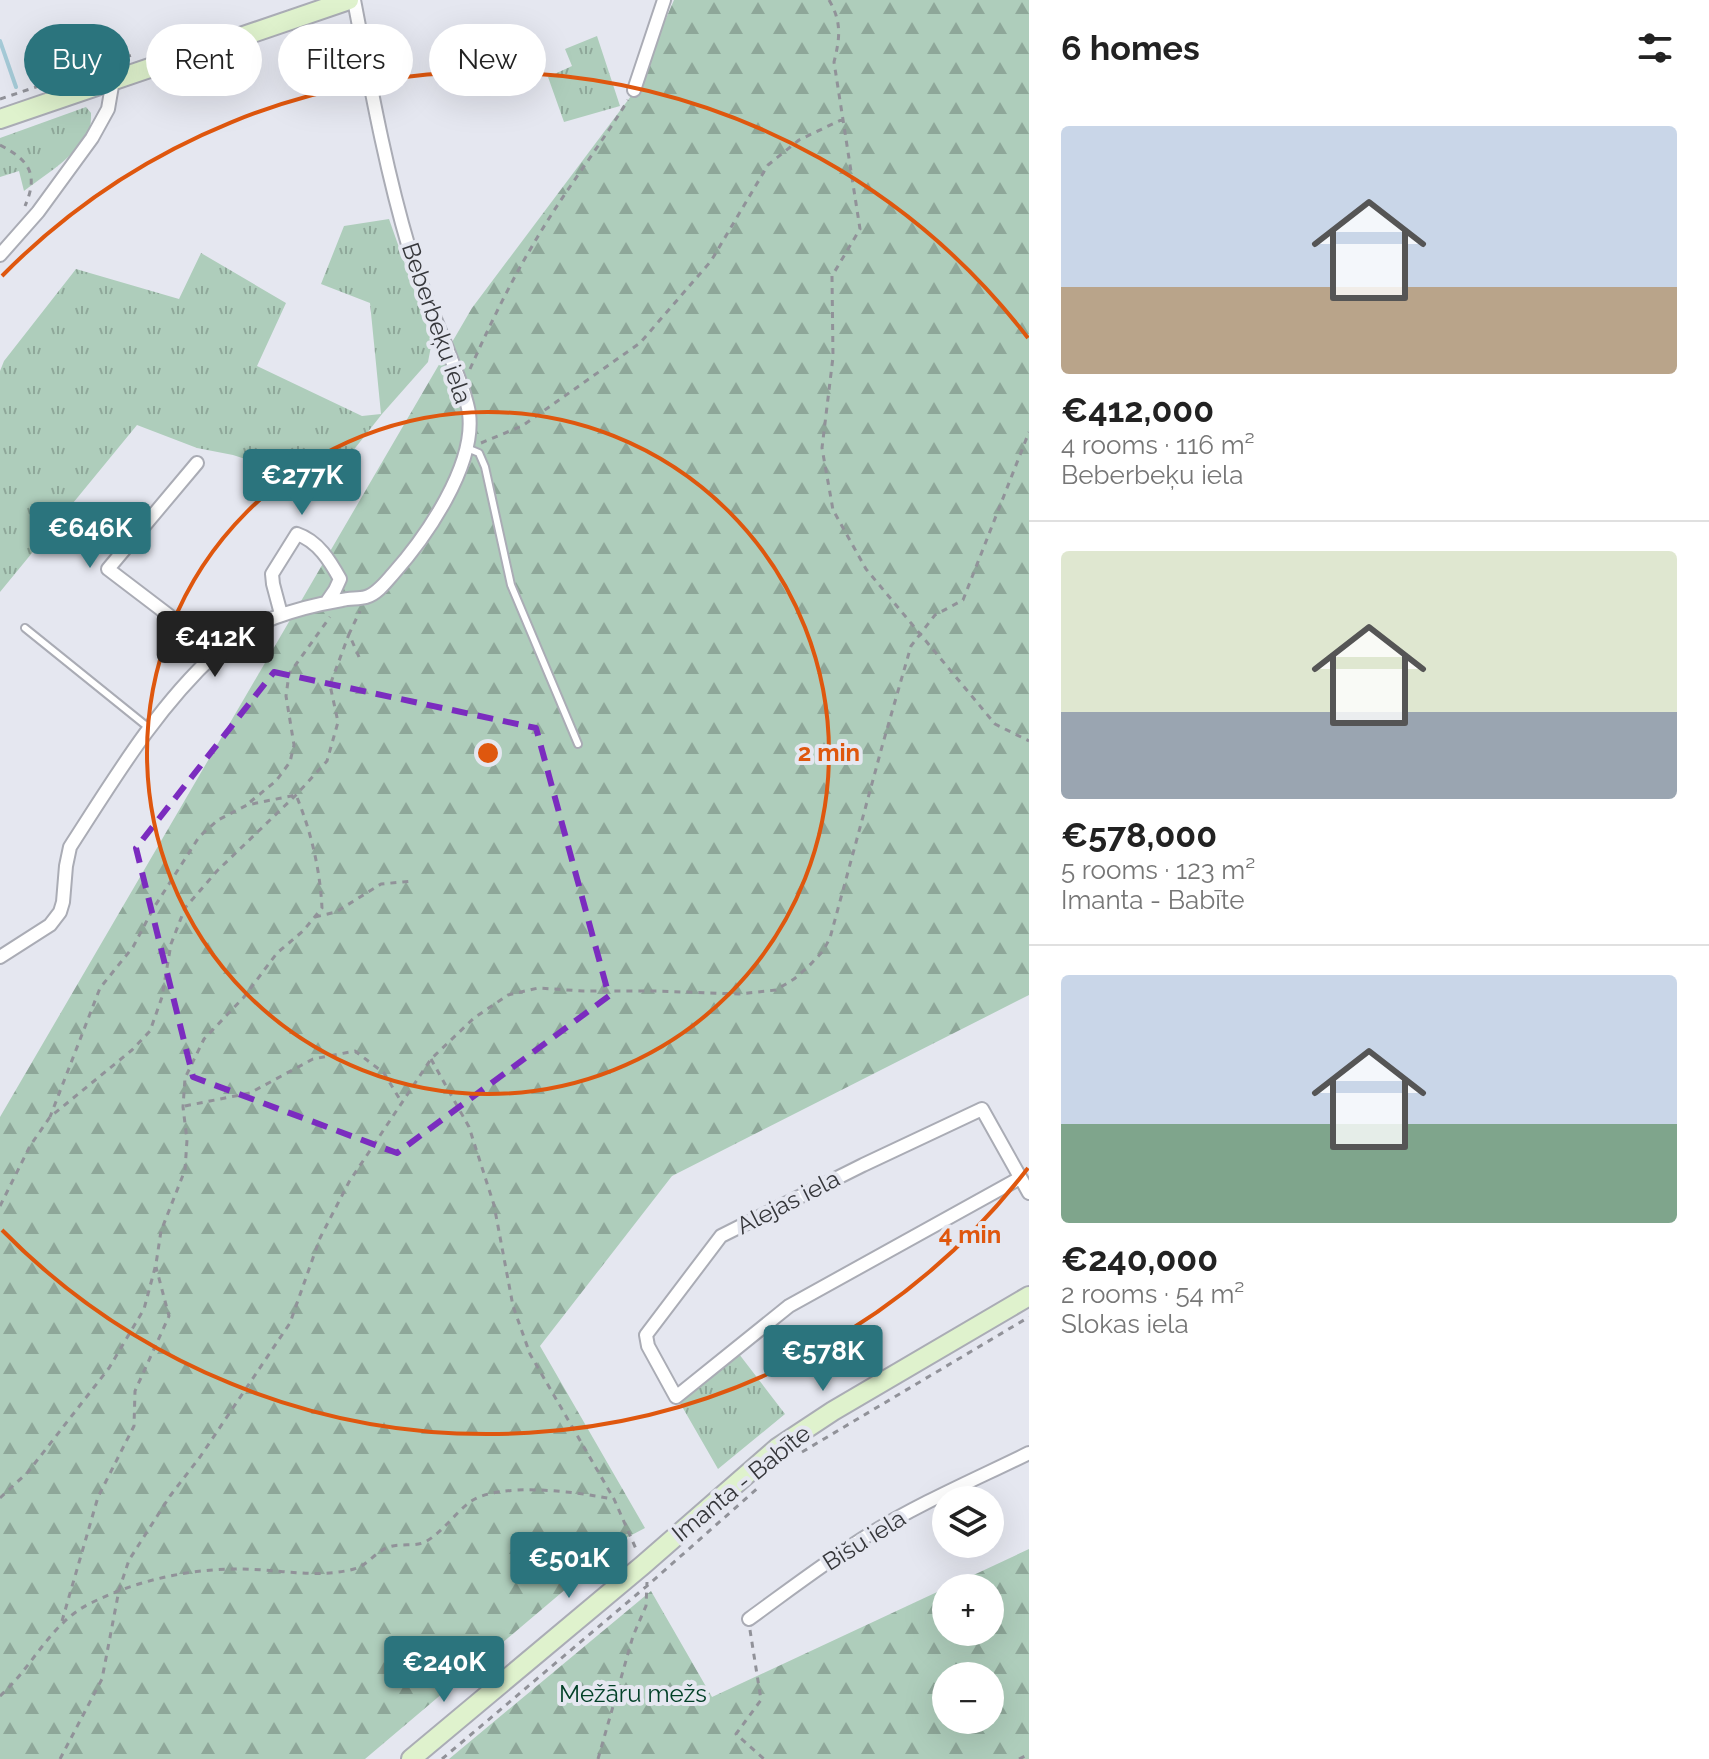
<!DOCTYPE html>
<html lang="en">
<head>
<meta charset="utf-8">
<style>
	body { margin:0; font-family:Raleway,sans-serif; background:#f2f2f2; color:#222; height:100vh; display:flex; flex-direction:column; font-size:30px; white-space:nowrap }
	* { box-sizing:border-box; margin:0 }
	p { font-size:26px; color:#767676 }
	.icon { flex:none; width:44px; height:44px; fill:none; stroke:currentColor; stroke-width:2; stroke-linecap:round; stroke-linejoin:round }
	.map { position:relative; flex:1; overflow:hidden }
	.panel { display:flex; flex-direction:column; background:#fff; width:680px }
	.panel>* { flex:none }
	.guide { position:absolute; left:24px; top:24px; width:760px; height:72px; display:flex; gap:16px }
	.fabs { position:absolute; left:932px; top:1486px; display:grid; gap:16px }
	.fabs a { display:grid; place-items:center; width:72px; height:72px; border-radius:50%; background:#fff; box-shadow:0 8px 32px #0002; font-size:40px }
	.price { position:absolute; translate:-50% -68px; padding:0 18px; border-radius:8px; background:#2b747d; color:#fff; font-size:26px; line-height:52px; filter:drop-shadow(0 2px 4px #0008) }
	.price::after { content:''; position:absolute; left:50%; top:48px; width:24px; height:18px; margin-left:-12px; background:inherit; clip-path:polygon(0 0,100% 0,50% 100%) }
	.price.selected { background:#222; color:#fff }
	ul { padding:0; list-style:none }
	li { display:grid; align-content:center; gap:16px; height:424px; padding:0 32px }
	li+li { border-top:2px solid #e0e0e0 }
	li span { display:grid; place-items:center; height:248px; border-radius:8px; color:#555 }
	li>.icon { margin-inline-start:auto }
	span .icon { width:144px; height:144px; fill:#fffc; stroke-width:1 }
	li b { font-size:34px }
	h2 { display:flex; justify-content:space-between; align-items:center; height:96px; padding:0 32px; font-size:34px }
	.chip { padding:0 28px; border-radius:36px; background:#fff; box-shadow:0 8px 32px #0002; font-size:28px; line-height:72px }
	.chip.selected { background:#2b747d; color:#fff }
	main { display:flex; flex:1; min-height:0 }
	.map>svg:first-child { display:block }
	.grass { fill:url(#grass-tufts) }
	.forest { fill:url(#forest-firs); fill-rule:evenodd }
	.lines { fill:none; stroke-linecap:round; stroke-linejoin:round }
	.stream { stroke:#a5cad7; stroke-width:4 }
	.lane-casing { stroke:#aaacb5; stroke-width:10 }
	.street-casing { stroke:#aaacb5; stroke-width:16 }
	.secondary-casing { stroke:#aaacb5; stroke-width:22 }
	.path { stroke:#919299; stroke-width:3; stroke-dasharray:6 6; stroke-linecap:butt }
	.lane { stroke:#fff; stroke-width:6 }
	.street { stroke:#fff; stroke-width:12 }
	.secondary { stroke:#dff2cd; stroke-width:18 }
	.marked { fill:none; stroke:#7b2cbf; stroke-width:6; stroke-dasharray:16 10; stroke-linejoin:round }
	.ring { fill:none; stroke:#df570e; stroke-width:4 }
	.labels { text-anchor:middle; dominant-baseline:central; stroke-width:8; stroke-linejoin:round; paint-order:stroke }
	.street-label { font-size:24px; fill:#36373b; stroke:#e5e7f0 }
	.park-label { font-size:24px; fill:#024027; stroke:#e5e7f0 }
	.centre { fill:#df570e; stroke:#e5e7f0; stroke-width:4 }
	.ring-label { font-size:24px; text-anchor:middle; font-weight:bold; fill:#df570e; stroke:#e5e7f0; stroke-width:8; stroke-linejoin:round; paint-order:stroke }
</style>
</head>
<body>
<main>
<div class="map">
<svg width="1029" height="1759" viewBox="0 0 1029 1759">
	<defs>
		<pattern id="grass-tufts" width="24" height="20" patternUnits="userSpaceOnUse" patternTransform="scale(2)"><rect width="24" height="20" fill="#aecdbb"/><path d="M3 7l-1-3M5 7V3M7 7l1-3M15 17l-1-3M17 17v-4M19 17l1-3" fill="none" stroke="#8ea799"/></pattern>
		<pattern id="forest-firs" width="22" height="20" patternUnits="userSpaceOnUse" patternTransform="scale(2)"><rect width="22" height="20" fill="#aecdbb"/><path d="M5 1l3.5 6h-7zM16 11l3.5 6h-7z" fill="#8ea799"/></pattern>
	</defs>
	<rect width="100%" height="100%" fill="#e5e7f0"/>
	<path class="grass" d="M597 36 620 106 564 122 548 77 572 66 565 49Z
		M86 107 91 113C91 120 91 127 88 133 74 158 46 174 24 191L19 171 0 177V138Z
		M389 219 432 341 428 362 382 414 326 485 233 455 197 448 137 425 0 592V371L4 361 76 269 179 299 201 253 286 303 257 366 362 416 381 414 370 303 321 284 344 226Z
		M739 1354 785 1414 718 1469 680 1403Z"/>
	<path class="forest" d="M674 0H1029V995L672 1176 540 1346 645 1528 626 1538 365 1759H0V1117L472 308 634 92Z
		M1029 1549V1759H449L651 1591 712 1697ZM946 1588H990V1632H946ZM946 1676H990V1720H946Z"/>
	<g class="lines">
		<path class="stream" d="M0 41 16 87"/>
		<g class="lane-casing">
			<path id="lane" d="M467 448 479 453 485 467 511 585 578 744
				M25 628 149 728"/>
		</g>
		<g class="street-casing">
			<path id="street" d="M634 90 664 0
				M0 255 38 212 92 138 108 109 113 80
				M197 463 108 569 217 652
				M281 614 273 584 272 574 297 534C318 541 330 561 340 579L335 590 326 603
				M0 957 50 925 60 912 63 902 66 866 70 847C114 779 156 708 216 653 251 621 296 608 342 600 349 598 359 599 366 597 377 594 386 582 393 574 426 537 476 465 469 413 466 394 457 374 450 356 436 320 420 285 409 248 385 167 370 83 354 0
				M1020 1178 789 1306 676 1397 648 1346 646 1335 721 1236 863 1165 982 1109 1029 1193
				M749 1619C789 1590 828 1560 870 1534 920 1503 976 1479 1029 1453"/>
		</g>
		<g class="secondary-casing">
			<path id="secondary" d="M0 119 349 0
				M411 1759 643 1565 777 1448 833 1411 1029 1296"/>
		</g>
		<path class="path" d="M829 0C842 22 840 38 834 62L860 229 832 276 833 357 822 448 833 510 866 569 995 724 1029 741
			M0 99 132 55
			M0 145C29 160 39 174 25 206
			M470 369C491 322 513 277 540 233 567 188 600 146 628 100
			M481 443 522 426 640 343 711 261 768 165 799 140 843 119
			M359 657 349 634 360 611
			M250 802 276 781 290 762 294 745 286 696 289 674 330 617
			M315 917 336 912 381 884 413 881
			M431 1059 469 1127 494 1205 513 1306 530 1354 614 1499 636 1549
			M185 1106 250 1093 313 1059 355 1051 384 1073 402 1103
			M0 1206 30 1146 50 1117 132 1050 150 1031 162 997 171 944 185 908 217 871 296 795 327 761 338 722 330 685 349 634
			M802 1452 1029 1317
			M0 1498 28 1472 109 1368 144 1309 156 1264 161 1231 185 1170 187 1140 183 1107 185 1078 204 1039 244 997 277 953 303 931 322 908C320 869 311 831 296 795L247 805 218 820 199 837 153 909 133 947 100 988 50 1117
			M62 1621 98 1497 134 1426 135 1391 169 1316 156 1267
			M750 1630 761 1700 736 1734 764 1759
			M0 1696C33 1667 51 1621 93 1602 139 1580 188 1569 239 1569 277 1569 317 1579 354 1569 367 1566 376 1551 389 1547 400 1543 414 1547 425 1542 443 1532 454 1514 470 1502 499 1481 578 1492 612 1499
			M60 1759 102 1679 119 1590 129 1560 170 1496 200 1457 290 1323 320 1238 349 1182 431 1059 474 1018 508 995 538 988 583 991H656L739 994 776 990 794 979 808 967 823 951 830 938 883 743 911 646 935 615 963 600 1029 432
			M442 1759 648 1585 759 1487
			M598 1759 633 1636 646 1606 647 1582
			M1019 1759 1029 1754"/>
		<use href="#lane" class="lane"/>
		<use href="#street" class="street"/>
		<use href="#secondary" class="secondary"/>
	</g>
	<path class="marked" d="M274 672 536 728 609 996 397 1153 193 1077 136 848Z"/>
	<g class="ring">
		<circle cx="488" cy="753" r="341"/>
		<path d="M1028 1168A681 681 0 0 1 2 1230M2 276A681 681 0 0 1 1028 338"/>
	</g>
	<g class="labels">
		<g class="street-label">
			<text transform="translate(437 323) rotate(71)">Beberbeķu iela</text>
			<text transform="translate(788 1202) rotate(-27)">Alejas iela</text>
			<text transform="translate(741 1483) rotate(-39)">Imanta - Babīte</text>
			<text transform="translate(864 1540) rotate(-32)">Bišu iela</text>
		</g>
		<g class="park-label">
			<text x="633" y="1693">Mežāru mežs</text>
		</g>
	</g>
	<circle cx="488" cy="753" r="12" class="centre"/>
	<g class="ring-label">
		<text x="829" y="761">2 min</text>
		<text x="970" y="1243">4 min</text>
	</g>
</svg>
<div class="fabs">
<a><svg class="icon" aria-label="layers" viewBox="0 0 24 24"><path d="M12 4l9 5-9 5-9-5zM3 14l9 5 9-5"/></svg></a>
<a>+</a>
<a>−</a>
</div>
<b class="price" style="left:302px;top:517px">€277K</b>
<b class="price" style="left:90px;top:570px">€646K</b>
<b class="price selected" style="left:215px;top:679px">€412K</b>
<b class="price" style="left:823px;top:1393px">€578K</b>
<b class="price" style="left:569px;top:1600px">€501K</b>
<b class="price" style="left:444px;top:1704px">€240K</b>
<div class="guide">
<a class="chip selected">Buy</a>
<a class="chip">Rent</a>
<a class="chip">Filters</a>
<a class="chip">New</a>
</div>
</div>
<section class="panel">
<h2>6 homes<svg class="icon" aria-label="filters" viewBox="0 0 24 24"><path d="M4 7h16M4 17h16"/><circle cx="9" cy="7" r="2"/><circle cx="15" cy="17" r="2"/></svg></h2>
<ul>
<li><span style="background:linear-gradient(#c9d6e8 65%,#b9a48a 0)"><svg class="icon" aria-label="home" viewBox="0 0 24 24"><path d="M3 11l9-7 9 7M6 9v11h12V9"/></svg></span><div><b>€412,000</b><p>4 rooms · 116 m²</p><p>Beberbeķu iela</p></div></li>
<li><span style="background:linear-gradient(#dfe7d0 65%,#9aa5b1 0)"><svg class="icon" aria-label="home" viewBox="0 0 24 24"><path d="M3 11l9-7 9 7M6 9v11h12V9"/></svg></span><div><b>€578,000</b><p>5 rooms · 123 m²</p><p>Imanta - Babīte</p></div></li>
<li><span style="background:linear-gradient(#c9d6e8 60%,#7fa58c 0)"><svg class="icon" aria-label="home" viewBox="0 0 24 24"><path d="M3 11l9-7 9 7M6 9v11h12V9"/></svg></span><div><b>€240,000</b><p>2 rooms · 54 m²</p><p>Slokas iela</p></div></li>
</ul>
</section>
</main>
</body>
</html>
